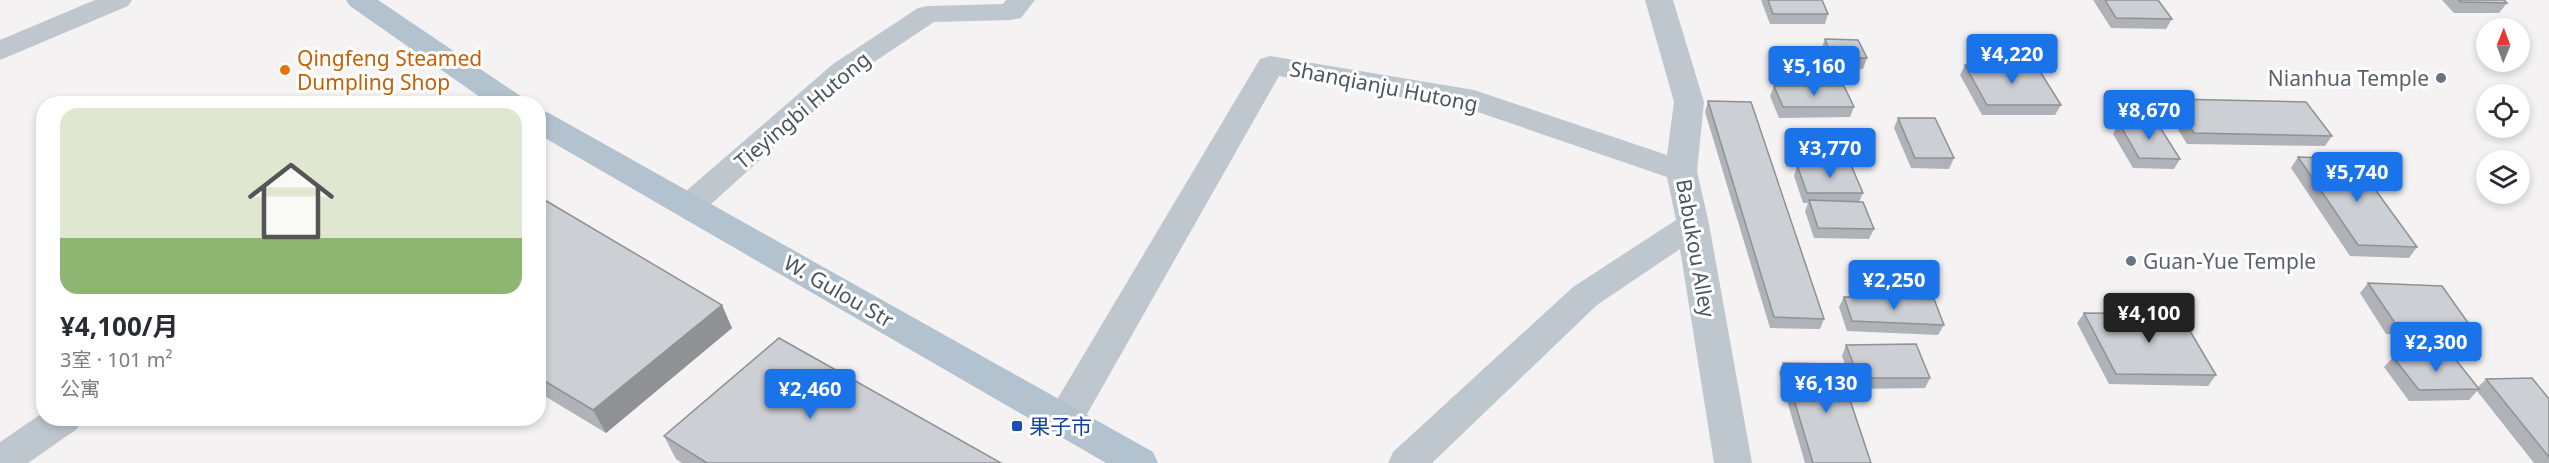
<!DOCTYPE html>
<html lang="zh">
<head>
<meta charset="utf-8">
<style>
	body { margin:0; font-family:"Noto Sans","Noto Sans SC",sans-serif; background:#f7f7f7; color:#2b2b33; height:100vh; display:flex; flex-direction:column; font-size:22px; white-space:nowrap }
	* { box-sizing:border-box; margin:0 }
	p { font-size:20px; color:#7c7c81 }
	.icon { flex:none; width:33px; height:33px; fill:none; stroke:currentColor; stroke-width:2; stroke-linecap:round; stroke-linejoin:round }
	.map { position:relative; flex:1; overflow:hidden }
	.details { position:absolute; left:36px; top:96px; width:510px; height:330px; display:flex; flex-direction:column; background:#fff; border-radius:24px; box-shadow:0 3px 9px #0003 }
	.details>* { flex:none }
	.needle { width:39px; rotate:1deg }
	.controls { position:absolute; left:2476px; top:18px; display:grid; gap:12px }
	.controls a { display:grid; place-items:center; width:54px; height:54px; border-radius:50%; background:#fff; box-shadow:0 3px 9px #0003; font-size:30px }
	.price { position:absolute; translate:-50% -51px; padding:0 14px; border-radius:6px; background:#1a73e8; color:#fff; font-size:20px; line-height:39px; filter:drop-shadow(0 2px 3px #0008) }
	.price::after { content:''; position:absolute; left:50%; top:36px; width:18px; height:14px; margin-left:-9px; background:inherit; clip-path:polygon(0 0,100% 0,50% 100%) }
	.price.selected { background:#222; color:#fff }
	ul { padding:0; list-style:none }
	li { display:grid; align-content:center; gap:12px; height:318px; padding:0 24px }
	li+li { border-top:2px solid #e1e1e2 }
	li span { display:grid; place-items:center; height:186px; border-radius:18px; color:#555 }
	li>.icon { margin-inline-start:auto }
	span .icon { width:108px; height:108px; fill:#fffc; stroke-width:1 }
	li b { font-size:26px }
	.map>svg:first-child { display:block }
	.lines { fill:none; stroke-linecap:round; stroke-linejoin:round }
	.minor { fill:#bec7ce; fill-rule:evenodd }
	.major { fill:#b3c2cf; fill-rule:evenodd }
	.wall { fill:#afb2b6 }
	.shaded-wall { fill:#8f9194 }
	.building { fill:#cccfd4; stroke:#8f9194; stroke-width:1.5 }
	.food-dot { fill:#e8710a; stroke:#fff; stroke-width:2 }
	.worship-dot { fill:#6b7280; stroke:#fff; stroke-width:2 }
	.transit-dot { fill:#1a4fb4; stroke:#fff; stroke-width:2 }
	.labels { text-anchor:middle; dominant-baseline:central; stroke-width:6; stroke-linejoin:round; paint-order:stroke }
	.food-label { font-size:21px; fill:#c56008; stroke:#fff; text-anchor:start }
	.worship-label { font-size:21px; fill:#5b616d; stroke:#fff; text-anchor:end }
	.street-label { font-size:21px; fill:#4a565f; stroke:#fff }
	.transit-label { font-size:21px; fill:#164399; stroke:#fff; text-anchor:start }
</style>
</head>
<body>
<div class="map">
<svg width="2549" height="463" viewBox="0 0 2549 463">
	<rect width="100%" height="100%" fill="#f4f2f2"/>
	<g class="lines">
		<path class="minor" d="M95 0H132L128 6 0 60V40Z
			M1006 0H1035L1021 18 1011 20 934 22 853 76 700 214 689 217 678 214 673 206 678 198 833 64 918 8 928 6 1003 4Z
			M1645 0H1673L1704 102 1697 171 1709 224 1752 463H1714L1680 249 1597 305 1432 463H1388L1393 452 1573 287 1676 220 1667 177 1469 109 1279 76 1078 430 1065 434 1052 430 1046 419 1052 408 1260 59 1270 56 1474 90 1667 155 1674 102Z
			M44 412V418H82L77 429 28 463H0V442Z"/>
		<path class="major" d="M346 0H378L522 97 526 104H490L350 6Z
			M538 110 549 113 1153 452 1158 463H1106L538 134Z"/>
	</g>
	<path class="wall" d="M1761 0H1822L1828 14 1825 24H1770Z
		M2093 0H2158L2172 19 2166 29 2111 28Z
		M2442 0H2504L2507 3 2499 13H2454Z
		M1825 39 1867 58 1863 69 1829 68 1821 50Z
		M1965 65 2061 105 2055 115H1982L1960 75Z
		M1774 86 1854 107 1850 117 1779 118 1770 96Z
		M2172 99 2332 136 2325 146 2187 144 2166 110Z
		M1708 101 1824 319 1820 329 1770 328 1705 112Z
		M1898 118 1954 158 1949 169 1911 168 1894 128Z
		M2119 123 2180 159 2174 169 2133 168 2113 134Z
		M2298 157 2417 247 2409 258 2350 256 2291 168Z
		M1797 165 1863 193 1859 202 1874 229 1869 239 1814 238 1805 211 1808 203H1803L1794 176Z
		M538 196 732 328 606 433 538 392Z
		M2368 283 2471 327 2461 337 2386 334 2360 293Z
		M1844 297 1944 325 1938 335 1847 331 1839 307Z
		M2084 313 2216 375 2208 386 2109 384 2077 323Z
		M1846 345 1930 378 1925 388 1855 389 1842 356Z
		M2393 357 2478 387 2486 379 2549 399V463H2534L2477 391 2469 400 2409 401 2384 367Z
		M1783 363 1871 463H1805L1779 373Z
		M664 436 1001 463H682L676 459Z"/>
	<path class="shaded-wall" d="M722 305 732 328 606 433 593 410Z"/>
	<path class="building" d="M1768 0H1822L1828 14H1773Z
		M2105 0H2158L2172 19 2116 18Z
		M2459 0H2504L2507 3 2461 2Z
		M1825 39 1858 40 1867 58H1832Z
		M1965 65H2036L2061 105H1987Z
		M1774 86H1844L1854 107H1783Z
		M2172 99 2306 102 2332 136 2194 133Z
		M1708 101 1751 102 1824 319 1774 317Z
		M1898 118H1935L1954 158H1915Z
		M2119 123 2158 124 2180 159 2139 158Z
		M2298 157 2353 159 2417 247 2358 245Z
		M1797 165H1851L1863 193H1807Z
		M538 196 722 305 593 410 538 377Z
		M1809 200 1863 202 1874 229 1818 228Z
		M2368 283 2442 286 2471 327 2395 323Z
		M1844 297 1934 299 1944 325 1852 321Z
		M2084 313 2180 314 2216 375 2116 374Z
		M779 338 1001 463H707L664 436Z
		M1916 344 1930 378H1859L1846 345Z
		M2453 356 2479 389 2419 390 2393 357Z
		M1783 363 1838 364 1871 463H1813Z
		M2532 378 2549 399V457L2486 379Z"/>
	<circle class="food-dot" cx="285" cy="70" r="6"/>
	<g class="worship-dot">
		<circle cx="2441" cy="78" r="6"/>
		<circle cx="2131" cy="261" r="6"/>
	</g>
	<rect class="transit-dot" x="1011" y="420" width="12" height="12" rx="3"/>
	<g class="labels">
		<g class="food-label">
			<text x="297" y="58">Qingfeng Steamed<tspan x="297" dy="24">Dumpling Shop</tspan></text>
		</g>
		<g class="worship-label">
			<text x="2429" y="78">Nianhua Temple</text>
			<text x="2143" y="261" text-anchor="start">Guan-Yue Temple</text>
		</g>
		<g class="street-label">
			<text transform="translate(1384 86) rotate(11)">Shanqianju Hutong</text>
			<text transform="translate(802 110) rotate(-40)">Tieyingbi Hutong</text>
			<text transform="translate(1696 248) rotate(80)">Babukou Alley</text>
			<text transform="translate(839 291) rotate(30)">W. Gulou Str</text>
		</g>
		<g class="transit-label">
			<text x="1029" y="426">果子市</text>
		</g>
	</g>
</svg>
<div class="controls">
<a><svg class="needle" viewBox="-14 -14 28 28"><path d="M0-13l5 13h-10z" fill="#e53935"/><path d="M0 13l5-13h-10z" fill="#7c7c81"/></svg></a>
<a><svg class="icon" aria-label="locate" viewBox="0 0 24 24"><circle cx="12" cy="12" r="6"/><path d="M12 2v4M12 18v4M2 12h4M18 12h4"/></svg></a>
<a><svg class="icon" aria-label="layers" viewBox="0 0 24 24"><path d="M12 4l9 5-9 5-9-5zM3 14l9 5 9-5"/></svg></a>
</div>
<b class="price" style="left:2012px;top:85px">¥4,220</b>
<b class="price" style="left:1814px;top:97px">¥5,160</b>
<b class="price" style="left:2149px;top:141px">¥8,670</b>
<b class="price" style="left:1830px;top:179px">¥3,770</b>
<b class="price" style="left:2357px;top:203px">¥5,740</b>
<b class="price" style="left:1894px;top:311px">¥2,250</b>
<b class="price selected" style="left:2149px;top:344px">¥4,100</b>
<b class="price" style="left:2436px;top:373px">¥2,300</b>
<b class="price" style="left:1826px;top:414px">¥6,130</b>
<b class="price" style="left:810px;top:420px">¥2,460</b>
<section class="details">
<ul>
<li><span style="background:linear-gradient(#dfe7d0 70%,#8fb573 0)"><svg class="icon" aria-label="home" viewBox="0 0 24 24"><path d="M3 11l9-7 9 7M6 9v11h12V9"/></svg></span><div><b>¥4,100/月</b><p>3室 · 101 m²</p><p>公寓</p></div></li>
</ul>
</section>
</div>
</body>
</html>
